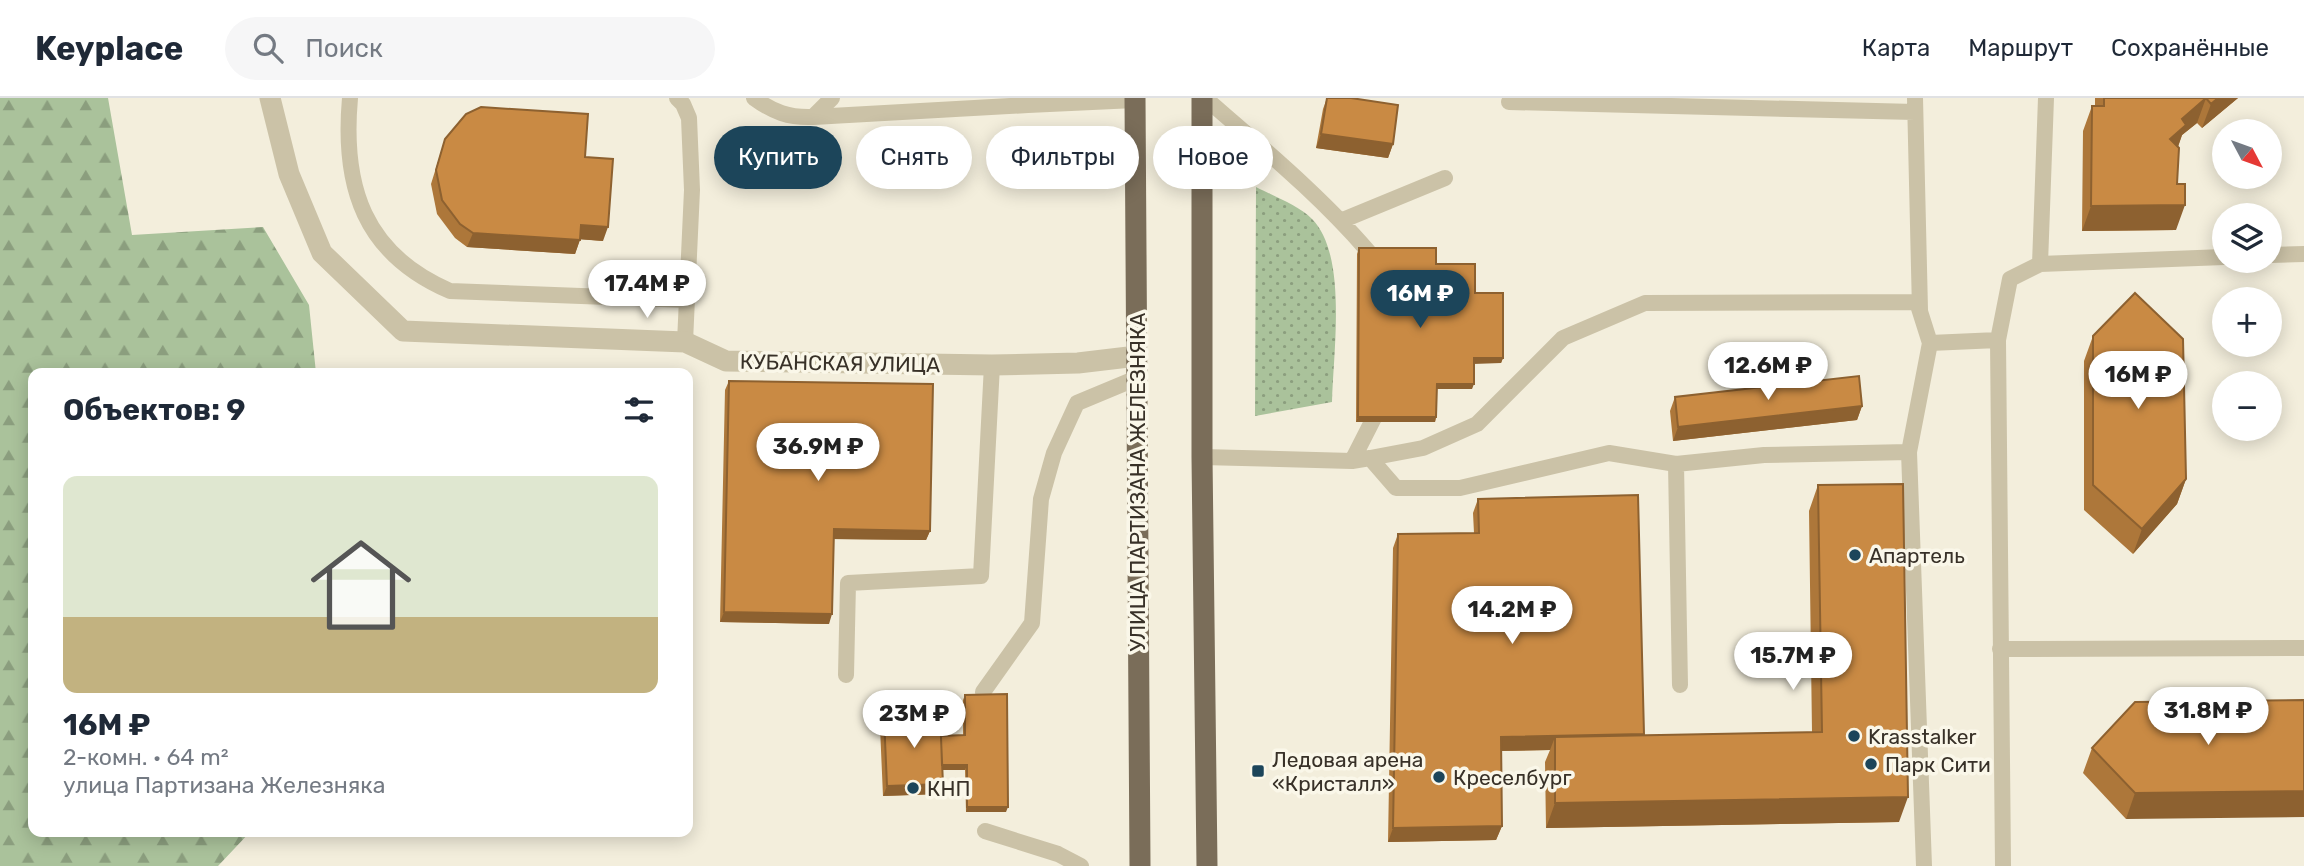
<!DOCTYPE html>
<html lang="ru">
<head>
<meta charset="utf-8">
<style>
	body { margin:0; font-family:Rubik,sans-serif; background:#f6f6f7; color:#1f2937; height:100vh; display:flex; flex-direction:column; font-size:26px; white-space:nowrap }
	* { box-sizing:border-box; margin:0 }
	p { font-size:23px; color:#747a83 }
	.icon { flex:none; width:38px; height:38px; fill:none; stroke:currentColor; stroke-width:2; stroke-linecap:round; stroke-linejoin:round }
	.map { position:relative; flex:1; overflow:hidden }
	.details { position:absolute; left:28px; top:270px; width:665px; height:469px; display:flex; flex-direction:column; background:#fff; border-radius:14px; box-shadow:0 4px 18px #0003 }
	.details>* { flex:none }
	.top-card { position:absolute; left:714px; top:28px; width:665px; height:63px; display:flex; gap:14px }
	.needle { width:46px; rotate:131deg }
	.fabs { position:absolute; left:2212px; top:21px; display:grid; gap:14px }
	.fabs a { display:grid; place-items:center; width:70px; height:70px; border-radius:50%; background:#fff; box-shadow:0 4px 18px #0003; font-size:35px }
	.price { position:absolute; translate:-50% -60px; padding:0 16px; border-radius:24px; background:#fff; color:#222; font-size:23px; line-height:46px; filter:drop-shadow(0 2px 4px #0008) }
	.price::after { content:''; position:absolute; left:50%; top:42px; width:21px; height:16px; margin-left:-10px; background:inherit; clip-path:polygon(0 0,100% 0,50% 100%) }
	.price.selected { background:#1c455a; color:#fff }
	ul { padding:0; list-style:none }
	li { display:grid; align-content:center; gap:14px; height:371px; padding:0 35px }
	li span { display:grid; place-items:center; height:217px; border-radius:14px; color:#555 }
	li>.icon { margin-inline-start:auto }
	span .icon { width:126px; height:126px; fill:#fffc; stroke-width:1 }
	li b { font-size:30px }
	h2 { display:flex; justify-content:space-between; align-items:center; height:84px; padding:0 35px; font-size:30px }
	.pill { padding:0 24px; border-radius:32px; background:#fff; box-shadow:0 4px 18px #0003; font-size:24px; line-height:63px }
	.pill.selected { background:#1c455a; color:#fff }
	header { display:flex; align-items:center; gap:42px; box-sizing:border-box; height:98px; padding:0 35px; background:#fff; border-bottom:2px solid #e0e1e3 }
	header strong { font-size:33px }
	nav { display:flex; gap:38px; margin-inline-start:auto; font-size:24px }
	.search { width:490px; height:63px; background:#f6f6f7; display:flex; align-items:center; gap:18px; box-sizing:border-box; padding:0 24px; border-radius:38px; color:#747a83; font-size:26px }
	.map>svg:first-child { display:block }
	.grass { fill:url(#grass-dots) }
	.forest { fill:url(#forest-firs) }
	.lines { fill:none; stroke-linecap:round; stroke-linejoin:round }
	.lane { stroke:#cbc2a7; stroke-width:16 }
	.street { stroke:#cbc2a7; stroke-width:21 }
	.primary { stroke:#7a6d59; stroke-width:21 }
	.wall { fill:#ad773a }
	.shaded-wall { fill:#8d6130 }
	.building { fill:#c98a44; stroke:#8d6130; stroke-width:2 }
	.poi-dot { fill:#1c455a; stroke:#faf7e9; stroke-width:2.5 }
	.labels { text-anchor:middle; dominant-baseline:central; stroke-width:7; stroke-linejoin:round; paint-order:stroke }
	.street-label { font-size:21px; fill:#383128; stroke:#faf7e9 }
	.poi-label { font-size:21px; fill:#383128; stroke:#faf7e9; text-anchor:start }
</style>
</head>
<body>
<header>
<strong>Keyplace</strong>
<div class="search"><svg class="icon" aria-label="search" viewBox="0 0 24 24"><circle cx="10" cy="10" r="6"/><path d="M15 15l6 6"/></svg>Поиск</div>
<nav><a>Карта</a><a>Маршрут</a><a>Сохранённые</a></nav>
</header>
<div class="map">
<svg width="2304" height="768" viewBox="0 0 2304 768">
	<defs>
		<pattern id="grass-dots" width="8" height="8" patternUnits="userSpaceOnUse" patternTransform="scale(1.75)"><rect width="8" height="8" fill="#aac29b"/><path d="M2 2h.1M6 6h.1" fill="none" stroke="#8b9e7e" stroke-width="1.8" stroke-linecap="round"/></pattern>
		<pattern id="forest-firs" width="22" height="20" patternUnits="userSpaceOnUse" patternTransform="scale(1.75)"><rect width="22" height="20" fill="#aac29b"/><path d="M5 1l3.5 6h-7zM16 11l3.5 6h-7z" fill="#8b9e7e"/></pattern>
	</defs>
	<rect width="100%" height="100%" fill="#f3eedc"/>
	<path class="grass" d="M1256 89C1273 98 1298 107 1312 121 1348 157 1333 255 1332 304L1255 318Z"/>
	<path class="forest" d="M0 0H108L132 137 263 129 309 207 316 275H33V733H251L218 768H0Z"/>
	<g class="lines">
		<path class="lane" d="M350 0C342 89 364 156 450 193L687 202
			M677 0 683 6 689 20 692 92 685 244
			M754 0C773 14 789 20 813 19L832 0
			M1028 0V7L1135 2
			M1205 0C1264 51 1329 105 1378 165
			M1915 0 1920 212
			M1509 4 1915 14
			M813 19 1028 7
			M1343 122 1445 80
			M2270 157 2304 156
			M2040 166 2224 159
			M1202 359 1352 363 1370 360 1396 390H1460L1609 355 1676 366 1764 357 1909 354
			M1370 360 1423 350 1477 326 1563 240 1645 205 1917 204 1930 245
			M1352 363 1381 306
			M1676 366 1680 587
			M2000 551 2304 550
			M846 577 848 485 981 478 992 267
			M983 594 1032 525 1041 401 1054 355 1077 305 1137 280
			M985 733 1058 756 1081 768
			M1924 768 1909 354 1930 245 1998 242
			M2003 768 1998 242 2010 181 2040 166 2046 0"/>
		<path class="street" d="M270 0 289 76 322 155 403 233 685 244 726 263 992 267 1078 265 1137 258"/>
		<path class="primary" d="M1135 0 1140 768
			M1202 0V359L1207 768"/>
	</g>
	<path class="wall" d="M1327 0H1351L1393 46 1388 60 1316 50 1323 11Z
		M2095 0H2238L2202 30 2197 25 2182 37 2178 49 2176 132 2082 133 2083 33 2092 8H2095Z
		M445 41 585 59 603 143 580 141 575 156 467 149 455 140 437 116 431 86Z
		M1359 150 1436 166 1475 195 1503 260 1501 265H1474L1472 291H1437L1436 319 1435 324H1356L1357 156Z
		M2093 238 2186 381 2177 406 2133 456 2084 412V263Z
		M729 283 930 433 926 442 834 441 829 526 720 524 725 292Z
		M1675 299 1862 308 1857 322 1673 343 1670 313Z
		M1818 387 1899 724 1546 730 1545 664 1550 652 1501 653 1502 728 1496 742 1388 744 1393 450 1398 436 1474 435 1473 415 1478 401 1643 637 1812 634 1809 413Z
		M965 597 1006 714H966L965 672H942L939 696 883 698 880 629 884 619 941 637H963V602Z
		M2304 602 2126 721 2083 675 2092 650Z"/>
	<path class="shaded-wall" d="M2206 0 2197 25 2182 37 2177 51 2170 41 2182 21Z
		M2218 0H2238L2202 30 2211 6Z
		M1321 36 1393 46 1388 60 1316 50Z
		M2185 107 2176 132 2082 133 2091 108Z
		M581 127 608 129 603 143 576 141Z
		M473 135 580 142 575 156 467 149Z
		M1474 260H1503L1501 265 1473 266Z
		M1437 286H1474L1472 291H1435Z
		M1862 308 1857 322 1673 343 1678 329Z
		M1358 319H1436L1435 324H1356Z
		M2186 381 2177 406 2133 456 2142 431Z
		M834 431 930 433 926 442 831 441Z
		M724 514 832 516 829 526 720 524Z
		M1644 636 1639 650 1555 639 1550 652 1496 653 1501 639Z
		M940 667H967L965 672H938Z
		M943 686 939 696 883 698 887 688Z
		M2304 693V719L2126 721 2135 695Z
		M1908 699 1899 724 1546 730 1555 705Z
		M967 709H1008L1006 714H966Z
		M1502 728 1496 742 1388 744 1393 730Z"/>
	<path class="building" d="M1327 0H1351L1398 7 1393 46 1321 36Z
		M2104 0H2218L2211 6 2206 0 2182 21 2186 27 2170 41 2179 50 2177 86H2185V107L2091 108 2092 8H2104Z
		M481 9 588 16 585 59 613 61 608 129 581 127 580 142 473 135 460 126 442 102 436 72 445 41 466 16Z
		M1359 150H1436V166H1475V195H1503V260H1474V286H1437L1436 319H1358Z
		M2135 195 2183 241 2186 381 2142 431 2093 387V238Z
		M1859 278 1862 308 1678 329 1675 299Z
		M729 283 933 286 930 433 834 431 832 516 724 514Z
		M1903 386 1908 699 1555 705V639L1822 634 1818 387Z
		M1638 397 1644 636 1501 639 1502 728 1393 730 1398 436 1479 435 1478 401Z
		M1007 596 1008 709H967V667H942L941 638 965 637V597Z
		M2304 602V693L2135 695 2092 650 2135 604Z
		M940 617 943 686 887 688 884 619Z"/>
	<g class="poi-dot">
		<circle cx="1855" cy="457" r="7"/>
		<circle cx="1854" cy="638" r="7"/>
		<circle cx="1871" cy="666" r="7"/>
		<rect x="1251" y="666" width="14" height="14" rx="3.5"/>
		<circle cx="1439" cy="679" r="7"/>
		<circle cx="913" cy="690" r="7"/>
	</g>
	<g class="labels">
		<g class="street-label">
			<text transform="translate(840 265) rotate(1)">КУБАНСКАЯ УЛИЦА</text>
			<text transform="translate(1137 384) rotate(-90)">УЛИЦА ПАРТИЗАНА ЖЕЛЕЗНЯКА</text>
		</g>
		<g class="poi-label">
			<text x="1869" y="457">Апартель</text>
			<text x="1868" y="638">Krasstalker</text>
			<text x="1272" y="661">Ледовая арена<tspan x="1272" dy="24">«Кристалл»</tspan></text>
			<text x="1885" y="666">Парк Сити</text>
			<text x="1453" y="679">Креселбург</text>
			<text x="927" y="690">КНП</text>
		</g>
	</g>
</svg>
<div class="fabs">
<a><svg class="needle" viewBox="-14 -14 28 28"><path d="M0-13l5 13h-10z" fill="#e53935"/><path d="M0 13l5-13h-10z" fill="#747a83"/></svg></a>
<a><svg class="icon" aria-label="layers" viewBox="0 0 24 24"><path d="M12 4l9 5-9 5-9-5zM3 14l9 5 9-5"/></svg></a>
<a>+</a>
<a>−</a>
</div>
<b class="price" style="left:647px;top:222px">17.4M ₽</b>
<b class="price selected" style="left:1420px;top:232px">16M ₽</b>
<b class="price" style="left:1768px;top:304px">12.6M ₽</b>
<b class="price" style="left:2138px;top:313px">16M ₽</b>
<b class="price" style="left:818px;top:385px">36.9M ₽</b>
<b class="price" style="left:1512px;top:548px">14.2M ₽</b>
<b class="price" style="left:1793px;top:594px">15.7M ₽</b>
<b class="price" style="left:2208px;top:649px">31.8M ₽</b>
<b class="price" style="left:914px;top:652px">23M ₽</b>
<div class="top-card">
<a class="pill selected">Купить</a>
<a class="pill">Снять</a>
<a class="pill">Фильтры</a>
<a class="pill">Новое</a>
</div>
<section class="details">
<h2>Объектов: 9<svg class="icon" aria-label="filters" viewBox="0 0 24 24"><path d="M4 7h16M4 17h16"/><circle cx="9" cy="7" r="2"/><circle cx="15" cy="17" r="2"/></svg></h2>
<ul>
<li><span style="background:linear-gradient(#dfe7d0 65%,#c2b280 0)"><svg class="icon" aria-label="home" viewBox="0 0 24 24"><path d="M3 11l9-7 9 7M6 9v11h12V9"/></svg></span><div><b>16M ₽</b><p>2-комн. · 64 m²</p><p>улица Партизана Железняка</p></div></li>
</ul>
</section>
</div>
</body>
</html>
